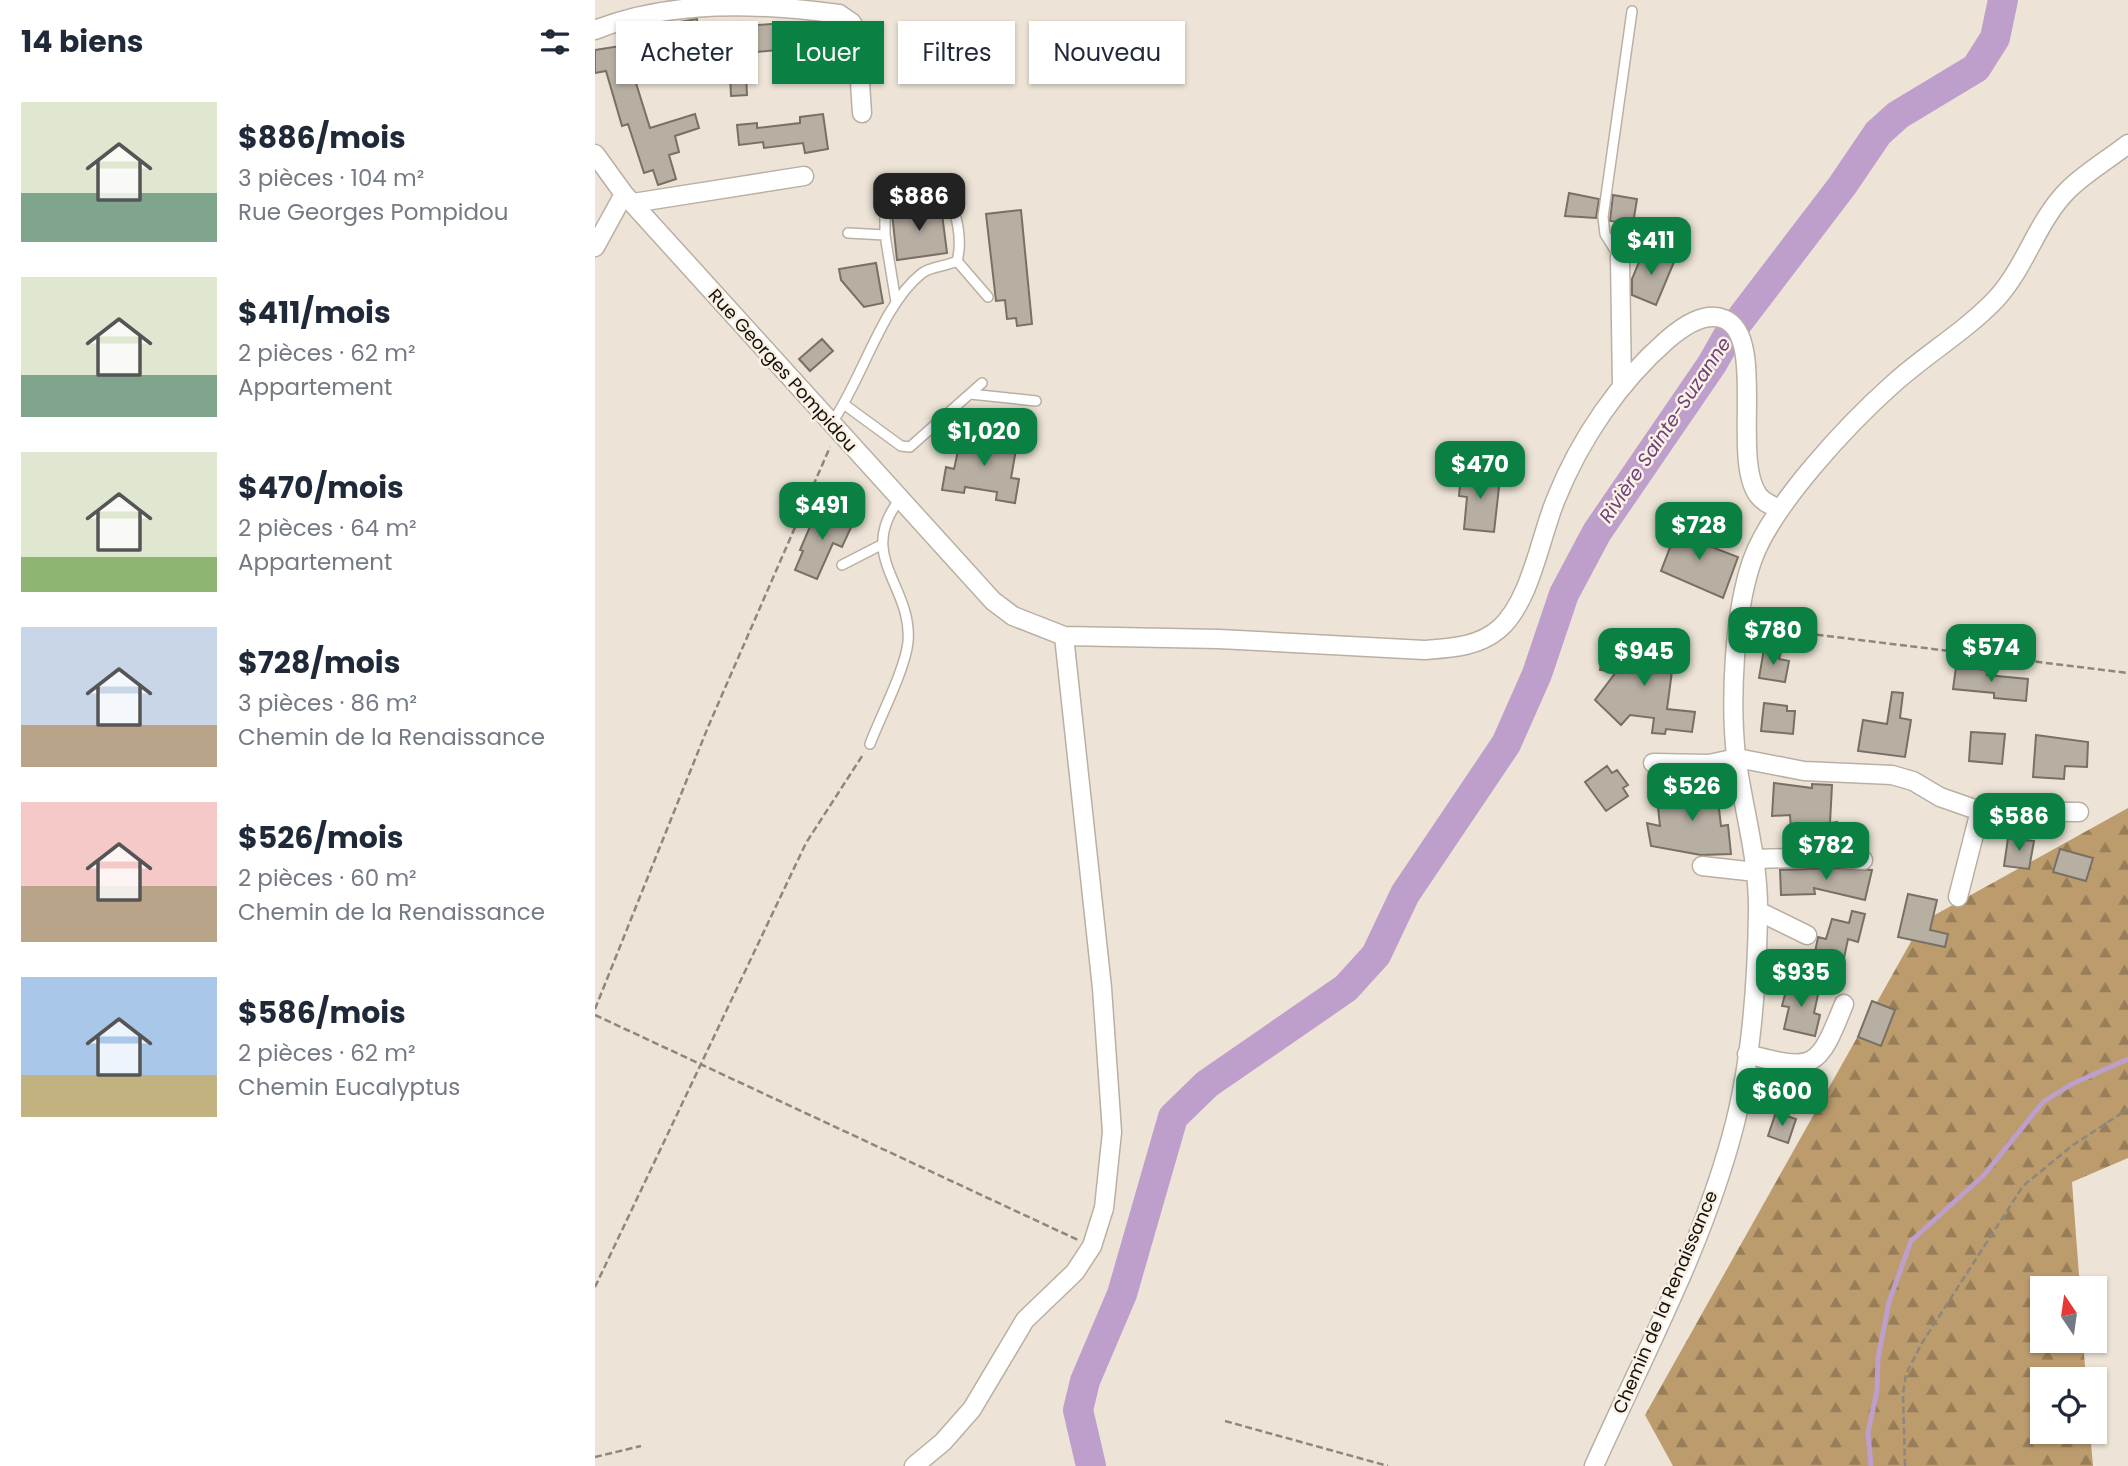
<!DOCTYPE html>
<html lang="fr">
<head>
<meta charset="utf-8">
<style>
	body { margin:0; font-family:Poppins,sans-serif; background:#f6f6f7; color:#1f2937; height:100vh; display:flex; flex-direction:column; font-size:26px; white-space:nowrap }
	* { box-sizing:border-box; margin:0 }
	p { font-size:23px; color:#747a83 }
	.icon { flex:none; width:38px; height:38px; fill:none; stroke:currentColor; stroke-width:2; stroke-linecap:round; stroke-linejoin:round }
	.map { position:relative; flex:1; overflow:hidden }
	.drawer { display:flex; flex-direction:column; background:#fff; width:595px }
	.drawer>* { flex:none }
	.top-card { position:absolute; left:21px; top:21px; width:665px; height:63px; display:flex; gap:14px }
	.needle { width:46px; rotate:347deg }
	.fabs { position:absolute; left:1435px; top:1276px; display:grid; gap:14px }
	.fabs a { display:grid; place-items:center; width:77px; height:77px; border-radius:0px; background:#fff; box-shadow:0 2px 5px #0004; font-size:35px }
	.price { position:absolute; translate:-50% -60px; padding:0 16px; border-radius:14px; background:#0b8043; color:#fff; font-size:23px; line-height:46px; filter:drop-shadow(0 2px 4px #0008) }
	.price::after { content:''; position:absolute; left:50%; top:42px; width:21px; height:16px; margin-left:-10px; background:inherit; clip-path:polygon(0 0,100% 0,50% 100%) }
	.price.current { background:#222; color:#fff }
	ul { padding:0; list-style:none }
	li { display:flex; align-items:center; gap:21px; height:175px; padding:0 21px }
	li span { display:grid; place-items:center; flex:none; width:196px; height:140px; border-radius:0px; color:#555 }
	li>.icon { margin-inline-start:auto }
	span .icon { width:84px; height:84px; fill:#fffc; stroke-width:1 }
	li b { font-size:30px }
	h2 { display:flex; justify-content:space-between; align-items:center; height:84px; padding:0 21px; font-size:30px }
	.tag { padding:0 24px; border-radius:0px; background:#fff; box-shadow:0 2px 5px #0004; font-size:24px; line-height:63px }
	.tag.current { background:#0b8043; color:#fff }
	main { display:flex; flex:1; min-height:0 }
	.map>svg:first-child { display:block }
	.forest { fill:url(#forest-firs) }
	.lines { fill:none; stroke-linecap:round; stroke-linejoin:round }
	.stream { stroke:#be9ecb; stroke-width:5 }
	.river { stroke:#be9ecb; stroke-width:30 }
	.building { fill:#b8afa3; stroke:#787065; stroke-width:2 }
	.service-casing { stroke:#b9b0a3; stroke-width:12 }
	.minor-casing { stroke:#b9b0a3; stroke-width:21 }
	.path { stroke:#8d877d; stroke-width:2.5; stroke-dasharray:7 3.5; stroke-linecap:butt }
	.service { stroke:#fff; stroke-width:9 }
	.minor { stroke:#fff; stroke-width:18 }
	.labels { text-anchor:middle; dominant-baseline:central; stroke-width:5; stroke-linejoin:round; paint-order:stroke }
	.street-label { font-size:18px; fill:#14110c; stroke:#faf1e4 }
	.water-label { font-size:19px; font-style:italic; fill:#6b417b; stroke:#faf1e4 }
</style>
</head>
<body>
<main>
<section class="drawer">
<h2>14 biens<svg class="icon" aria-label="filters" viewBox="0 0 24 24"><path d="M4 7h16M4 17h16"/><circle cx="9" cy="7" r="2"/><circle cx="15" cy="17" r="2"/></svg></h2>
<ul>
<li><span style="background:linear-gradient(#dfe7d0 65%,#7fa58c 0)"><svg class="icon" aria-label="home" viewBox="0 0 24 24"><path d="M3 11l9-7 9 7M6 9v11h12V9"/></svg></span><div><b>$886/mois</b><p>3 pièces · 104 m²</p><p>Rue Georges Pompidou</p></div></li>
<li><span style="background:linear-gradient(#dfe7d0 70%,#7fa58c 0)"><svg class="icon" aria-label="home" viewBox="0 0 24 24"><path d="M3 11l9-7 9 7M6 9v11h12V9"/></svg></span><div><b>$411/mois</b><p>2 pièces · 62 m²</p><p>Appartement</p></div></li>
<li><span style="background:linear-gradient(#dfe7d0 75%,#8fb573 0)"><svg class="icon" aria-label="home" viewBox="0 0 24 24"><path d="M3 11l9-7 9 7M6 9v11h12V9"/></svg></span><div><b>$470/mois</b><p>2 pièces · 64 m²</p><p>Appartement</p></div></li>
<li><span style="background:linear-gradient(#c9d6e8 70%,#b9a48a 0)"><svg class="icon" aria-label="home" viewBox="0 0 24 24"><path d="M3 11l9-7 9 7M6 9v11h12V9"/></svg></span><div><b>$728/mois</b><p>3 pièces · 86 m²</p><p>Chemin de la Renaissance</p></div></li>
<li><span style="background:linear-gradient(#f6c9c9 60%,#b9a48a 0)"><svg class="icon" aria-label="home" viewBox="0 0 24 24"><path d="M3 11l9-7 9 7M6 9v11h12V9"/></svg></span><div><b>$526/mois</b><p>2 pièces · 60 m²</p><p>Chemin de la Renaissance</p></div></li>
<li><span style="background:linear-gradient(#a9c7e8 70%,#c2b280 0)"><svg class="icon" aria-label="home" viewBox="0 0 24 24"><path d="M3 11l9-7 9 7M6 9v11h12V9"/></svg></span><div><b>$586/mois</b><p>2 pièces · 62 m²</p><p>Chemin Eucalyptus</p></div></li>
</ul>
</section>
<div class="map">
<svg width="1533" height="1466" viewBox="0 0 1533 1466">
	<defs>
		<pattern id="forest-firs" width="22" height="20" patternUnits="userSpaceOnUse" patternTransform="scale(1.75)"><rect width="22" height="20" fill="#bc9c6d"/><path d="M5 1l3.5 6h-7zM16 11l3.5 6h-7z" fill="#987e58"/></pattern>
	</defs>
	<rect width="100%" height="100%" fill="#ede4d7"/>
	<path class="forest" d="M1533 808V1158L1477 1182 1485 1288H1447V1340L1488 1341 1491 1379H1447V1432H1495L1498 1466H1078L1050 1415 1327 922Z"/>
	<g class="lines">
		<path class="stream" d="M1276 1466 1273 1433 1282 1390 1283 1358 1294 1302 1316 1241 1389 1175 1448 1102 1477 1084 1533 1059"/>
		<path class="river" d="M496 1466 483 1410 490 1381 527 1294 578 1117 612 1084 751 988 781 955 810 894 911 744 942 674 969 594 1002 532 1117 364 1134 334 1247 186 1283 133 1303 115 1381 68 1400 38 1408 0"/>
	</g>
	<path class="building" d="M102 19 104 37 138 32V27L202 22 204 39 218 38 222 80 196 83 192 49 150 53 152 95 136 96 134 53 36 67 55 128 100 114 104 128 80 136 84 152 74 155 81 179 63 185 58 170 49 173 33 124 27 126 11 71 0 73V50L32 45V31Z
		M228 114 233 149 210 153 208 143 169 148 168 142 144 145 142 125 162 123V128L205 123V117Z
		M974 193 1004 199 1001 218 970 216Z
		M1018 195 1042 199 1038 224 1015 221Z
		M346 206 352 253 302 260 297 213Z
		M426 210 437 324 422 326 421 318 412 319 410 300 401 301 391 214Z
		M1049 250 1079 262 1061 305 1037 295V279Z
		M281 263 288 303 269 307 246 280 244 269Z
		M227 339 238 351 215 371 204 359Z
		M375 436 422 444 416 478 424 479 420 503 401 500 402 492 370 487 369 493 347 490 351 467 359 469 365 442Z
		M866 473 905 478 899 532 869 529 872 497 864 496Z
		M223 508 258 523 247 547 238 543 222 579 200 570 208 551 205 550Z
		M1086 519 1099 523 1093 538 1143 557 1128 598 1066 571Z
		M1065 641 1085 644 1081 671H1077L1072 709 1100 712 1097 732 1071 729 1070 734 1057 733 1059 718 1035 715 1026 725 1000 700 1021 672 1005 670 1008 650 1053 656 1054 645 1064 646Z
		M1169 649 1186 652 1184 659 1194 661 1190 682 1164 678Z
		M1361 667 1392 670V675L1433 679 1431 701 1399 698V693L1358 689Z
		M1297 692 1308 693 1305 718 1316 720 1310 757 1263 751 1268 720 1292 724Z
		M1169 703 1192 706V711H1200L1198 734 1166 731Z
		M1376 732 1410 734 1407 764 1374 761Z
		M1441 735 1493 742 1492 767 1470 766 1469 779 1438 777Z
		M1012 766 1017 773 1022 770 1033 785 1028 788 1033 796 1011 811 990 782Z
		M1121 783 1126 826 1133 825 1136 854 1106 855 1056 846 1052 823 1065 826 1063 807H1070L1069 796 1090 794V786Z
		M1179 783 1217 788V784L1237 785 1235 823 1242 822 1243 846 1197 847 1195 815 1177 816Z
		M1413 838 1439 841 1434 869 1409 866Z
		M1465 849 1498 858 1491 881 1458 872Z
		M1241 868 1277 870 1270 900 1219 888 1220 894 1186 895 1185 870Z
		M1313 894 1342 900 1335 930 1353 934 1350 947 1303 937Z
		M1257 911 1270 914 1263 942 1253 939 1245 977 1216 972 1223 937 1231 939 1237 919 1254 923Z
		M1193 983 1224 990 1219 1013 1225 1015 1220 1036 1189 1029 1194 1007 1187 1006Z
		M1277 1001 1300 1010 1286 1046 1263 1037Z
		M1181 1112 1201 1119 1193 1143 1173 1136Z"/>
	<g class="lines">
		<g class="service-casing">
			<path id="service" d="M253 233 290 235 301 302
				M1025 258 1010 234 1008 217 1037 11
				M362 261 393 297
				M375 394 441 401
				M250 405 306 446 315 447 387 383
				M236 424C266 382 287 305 326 274 335 266 350 267 362 261 367 243 364 207 347 196L296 203 290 209V235
				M247 565 286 545
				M275 744C285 717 310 670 313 642 318 586 260 556 305 499"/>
		</g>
		<g class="minor-casing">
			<path id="minor" d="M0 30C75 0 164 3 244 14L257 23 262 37 267 113
				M0 154 29 194 398 601 418 616 469 636 624 639 829 650C856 648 883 647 904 629 936 601 945 537 961 499 985 439 1024 382 1072 340 1087 327 1109 311 1129 319 1172 336 1136 458 1163 495 1168 502 1176 505 1184 509
				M38 203 209 176
				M0 247 29 194
				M1025 258 1027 387
				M1058 763 1114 764 1142 758 1209 771 1297 775 1318 781 1345 797 1385 811 1484 812
				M1159 859 1241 857 1268 860
				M1107 866 1161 872
				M1363 897 1385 811
				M1163 911 1212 935
				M1152 1054C1220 1072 1223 1069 1249 1004
				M319 1466 348 1442 377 1409 430 1320 480 1272 497 1246 509 1208 517 1132 507 988 469 636
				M999 1466C1049 1354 1110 1242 1140 1123 1157 1056 1162 982 1163 913 1164 859 1148 809 1141 756 1135 700 1139 613 1157 561 1176 506 1254 423 1298 384 1331 354 1371 331 1402 298 1431 266 1442 221 1473 190 1490 173 1514 159 1533 144"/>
		</g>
		<path class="path" d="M1159 627 1533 673
			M0 1009 113 727 235 447
			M0 1015 483 1240
			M0 1287 211 843 269 753
			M630 1421 793 1466
			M0 1457 46 1446
			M1310 1466 1308 1394 1311 1374 1327 1343 1428 1186 1478 1145 1533 1109"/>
		<use href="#service" class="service"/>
		<use href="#minor" class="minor"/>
	</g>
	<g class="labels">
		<g class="street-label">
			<text transform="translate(188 370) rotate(48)">Rue Georges Pompidou</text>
			<text transform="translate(1070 1302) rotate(-67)">Chemin de la Renaissance</text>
		</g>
		<g class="water-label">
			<text transform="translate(1070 430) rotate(-56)">Rivière Sainte-Suzanne</text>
		</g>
	</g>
</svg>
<div class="fabs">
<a><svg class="needle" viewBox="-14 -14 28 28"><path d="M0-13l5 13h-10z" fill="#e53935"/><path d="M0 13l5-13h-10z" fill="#747a83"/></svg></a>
<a><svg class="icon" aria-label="locate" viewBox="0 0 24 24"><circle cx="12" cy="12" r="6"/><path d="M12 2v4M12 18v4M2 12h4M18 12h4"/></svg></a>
</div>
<b class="price current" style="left:324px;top:233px">$886</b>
<b class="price" style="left:1056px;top:277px">$411</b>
<b class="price" style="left:389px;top:468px">$1,020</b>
<b class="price" style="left:885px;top:501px">$470</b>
<b class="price" style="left:227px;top:542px">$491</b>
<b class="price" style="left:1104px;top:562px">$728</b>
<b class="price" style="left:1178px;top:667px">$780</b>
<b class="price" style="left:1396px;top:684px">$574</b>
<b class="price" style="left:1049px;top:688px">$945</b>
<b class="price" style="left:1097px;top:823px">$526</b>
<b class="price" style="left:1424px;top:853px">$586</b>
<b class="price" style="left:1231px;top:882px">$782</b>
<b class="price" style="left:1206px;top:1009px">$935</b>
<b class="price" style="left:1187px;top:1128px">$600</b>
<div class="top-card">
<a class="tag">Acheter</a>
<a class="tag current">Louer</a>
<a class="tag">Filtres</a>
<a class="tag">Nouveau</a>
</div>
</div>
</main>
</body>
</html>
